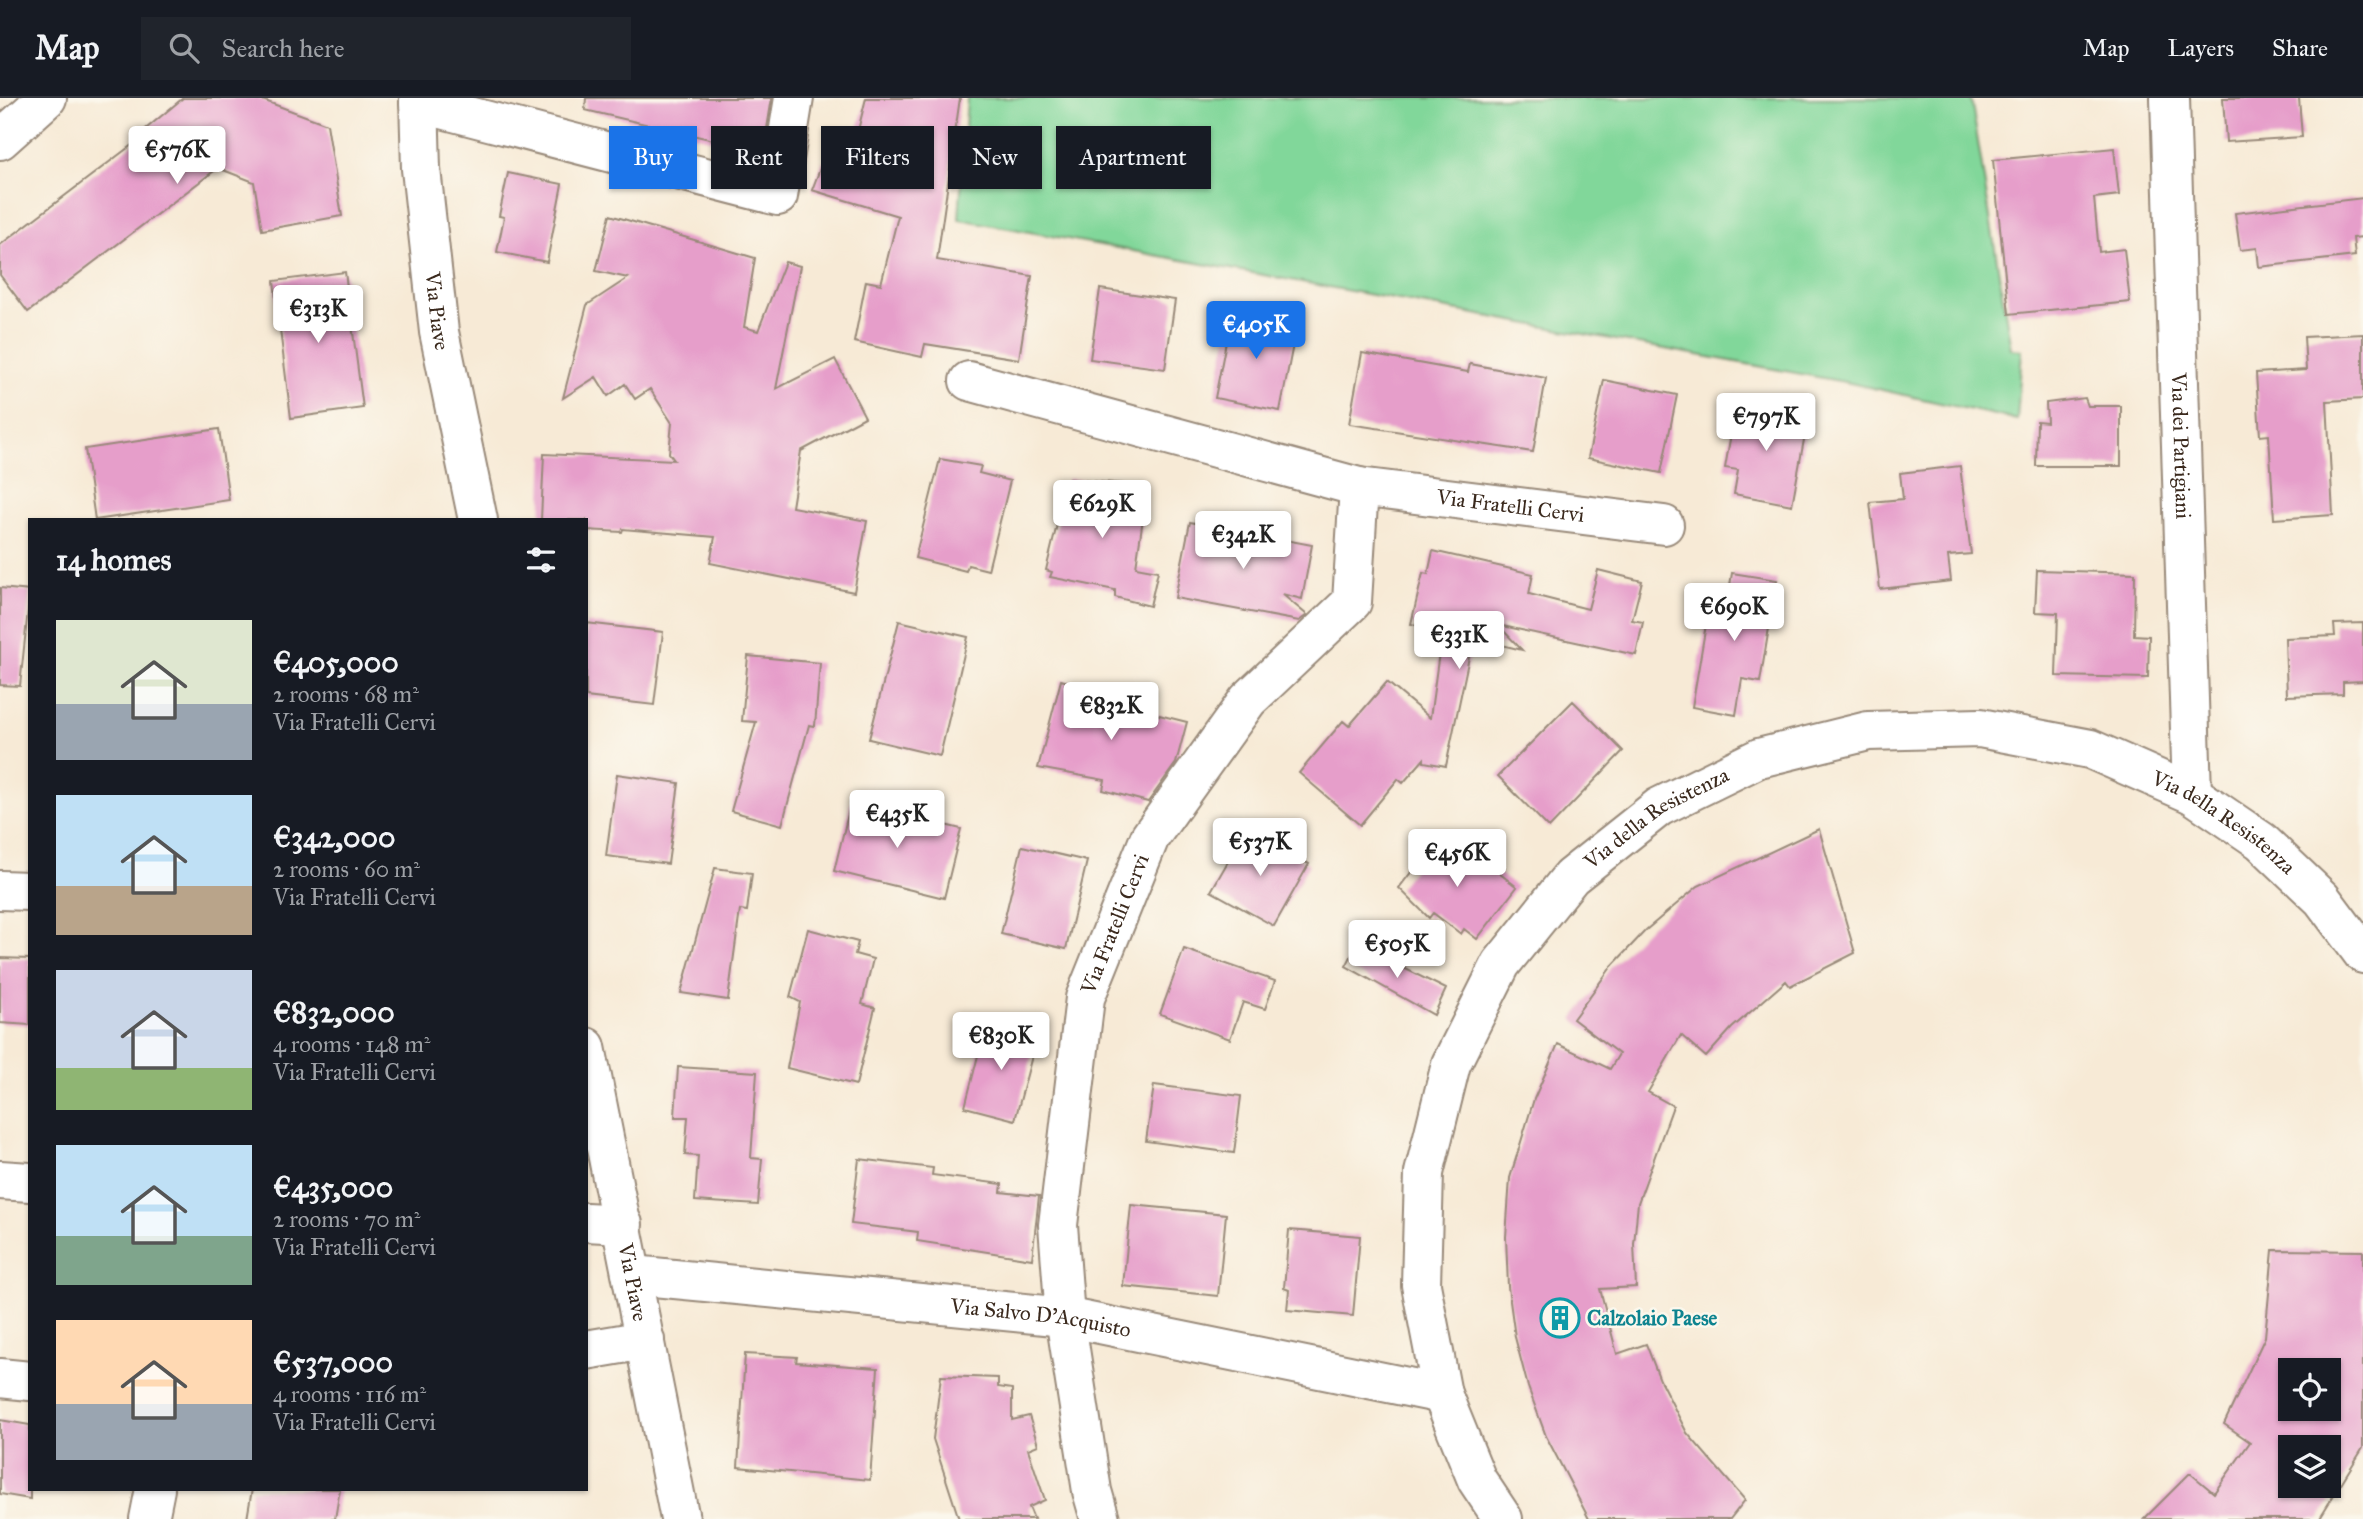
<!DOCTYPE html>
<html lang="en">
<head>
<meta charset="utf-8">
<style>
	body { margin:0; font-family:"IM FELL Great Primer",serif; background:#20242c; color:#f1f3f6; height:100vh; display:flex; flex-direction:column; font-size:26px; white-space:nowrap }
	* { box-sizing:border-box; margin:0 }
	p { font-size:23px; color:#9ea1a6 }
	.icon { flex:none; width:38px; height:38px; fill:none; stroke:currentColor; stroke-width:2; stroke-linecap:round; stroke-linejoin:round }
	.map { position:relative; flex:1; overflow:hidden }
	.details { position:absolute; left:28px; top:420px; width:560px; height:973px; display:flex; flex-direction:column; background:#171b24; border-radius:0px; box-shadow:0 2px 5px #0004 }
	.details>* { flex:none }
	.hud { position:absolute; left:609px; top:28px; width:665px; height:63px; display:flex; gap:14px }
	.tools { position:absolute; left:2278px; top:1260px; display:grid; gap:14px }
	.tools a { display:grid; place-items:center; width:63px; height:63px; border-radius:0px; background:#171b24; box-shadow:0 2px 5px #0004; font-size:35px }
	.price { position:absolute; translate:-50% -60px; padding:0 16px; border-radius:7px; background:#fff; color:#222; font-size:23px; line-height:46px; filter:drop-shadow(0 2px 4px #0008) }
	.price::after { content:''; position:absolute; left:50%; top:42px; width:21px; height:16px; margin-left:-10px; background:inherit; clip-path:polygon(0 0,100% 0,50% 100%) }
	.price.selected { background:#1a73e8; color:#fff }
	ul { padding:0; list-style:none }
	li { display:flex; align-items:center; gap:21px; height:175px; padding:0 28px }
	li span { display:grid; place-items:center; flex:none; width:196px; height:140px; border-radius:0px; color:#555 }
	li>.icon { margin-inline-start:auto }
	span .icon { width:84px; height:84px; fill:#fffc; stroke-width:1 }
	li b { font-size:30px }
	h2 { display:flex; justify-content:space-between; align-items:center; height:84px; padding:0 28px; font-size:30px }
	.tag { padding:0 24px; border-radius:0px; background:#171b24; box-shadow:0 2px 5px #0004; font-size:24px; line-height:63px }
	.tag.selected { background:#1a73e8; color:#fff }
	header { display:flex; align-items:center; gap:42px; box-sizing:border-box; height:98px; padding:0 35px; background:#171b24; border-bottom:2px solid #363941 }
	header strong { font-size:33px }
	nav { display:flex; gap:38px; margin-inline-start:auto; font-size:24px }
	.search { width:490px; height:63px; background:#20242c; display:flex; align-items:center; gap:18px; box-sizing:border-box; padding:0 24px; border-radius:0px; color:#9ea1a6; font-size:26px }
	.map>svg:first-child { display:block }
	.green { fill:#81d79a; stroke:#5e805c; stroke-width:2 }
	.building { fill:#e69eca; fill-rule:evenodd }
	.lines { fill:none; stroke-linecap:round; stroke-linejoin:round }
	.minor-casing { stroke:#998a7a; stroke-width:42 }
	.major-casing { stroke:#998a7a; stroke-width:42 }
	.minor { stroke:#fff; stroke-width:38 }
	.major { stroke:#fff; stroke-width:38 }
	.labels { text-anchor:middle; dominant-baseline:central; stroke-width:5; stroke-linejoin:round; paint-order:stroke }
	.street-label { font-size:21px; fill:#3b2a1e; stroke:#fbf7ec }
	.culture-label { font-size:21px; font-weight:bold; fill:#0d838f; stroke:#fbf7ec; text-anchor:start }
</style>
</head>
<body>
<header>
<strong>Map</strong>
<div class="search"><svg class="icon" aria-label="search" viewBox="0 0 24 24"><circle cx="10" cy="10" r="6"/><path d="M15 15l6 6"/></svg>Search here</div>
<nav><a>Map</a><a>Layers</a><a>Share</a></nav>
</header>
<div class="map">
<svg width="2363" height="1421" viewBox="0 0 2363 1421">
	<rect width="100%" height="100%" fill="#fbf7ec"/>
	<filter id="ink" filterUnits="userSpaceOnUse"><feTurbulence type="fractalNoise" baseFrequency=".0143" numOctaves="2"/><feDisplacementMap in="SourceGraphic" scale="14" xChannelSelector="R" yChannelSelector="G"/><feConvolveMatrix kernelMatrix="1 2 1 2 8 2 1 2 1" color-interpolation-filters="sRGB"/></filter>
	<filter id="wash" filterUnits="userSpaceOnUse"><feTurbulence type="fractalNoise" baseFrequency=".00686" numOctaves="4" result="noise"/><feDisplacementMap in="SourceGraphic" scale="28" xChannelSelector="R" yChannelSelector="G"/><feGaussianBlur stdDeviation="1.57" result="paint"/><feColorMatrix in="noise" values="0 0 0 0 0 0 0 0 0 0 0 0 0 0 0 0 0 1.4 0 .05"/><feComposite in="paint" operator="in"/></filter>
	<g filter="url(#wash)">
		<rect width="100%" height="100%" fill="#f7ead6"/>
		<path class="green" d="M967 0H1971L2011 251 2022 252 2017 322 1850 285 959 121Z"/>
		<g id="blocks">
			<path class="building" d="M183 0H257L327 26 342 118 262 132 254 84 218 70 28 214 0 177V147L137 43 135 40Z
				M586 0H772L762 61 716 55 718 43 585 12Z
				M866 0H960L937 162 1032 178 1019 261 925 246 922 259 854 244 866 183 881 186 898 118 812 92 823 63 849 69Z
				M2223 0H2299L2302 39 2226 44Z
				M2114 50 2119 97 2094 100 2099 154 2124 151 2130 204 2009 216 1993 62Z
				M508 75 562 86 547 164 497 154 504 119 499 118Z
				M2363 100V139L2353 140 2355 158 2259 169 2257 150 2240 152 2235 115Z
				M610 117 755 160 744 229 758 233 785 164 800 168 776 291 835 261 865 319 801 353 792 409 867 423 854 494 710 465 715 439 623 431 622 434 586 432V422H541L544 356 674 362 669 355 672 325 650 291 635 301 625 286 608 298 596 279 563 300 587 207 628 180 596 173Z
				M345 174 363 310 291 320 274 183Z
				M1100 191 1175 202 1165 271 1090 261Z
				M1232 213 1297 226 1280 313 1215 300Z
				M2363 236V301L2327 303 2333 417 2274 421 2269 337 2260 338 2256 275 2306 272 2304 239Z
				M1362 255 1468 274 1470 266 1546 280 1533 354 1349 326Z
				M1604 282 1677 297 1661 375 1588 360Z
				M2085 300 2088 308H2121V368H2036L2037 323 2047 324 2046 305Z
				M1736 307 1808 320 1792 407 1734 396 1738 372 1725 370Z
				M219 331 229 402 95 422 85 351Z
				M940 361 981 368 979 375 1010 383 988 472 968 467 966 473 915 460Z
				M1960 368 1971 456 1948 458 1951 483 1880 491 1870 404 1903 401 1900 375Z
				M1068 381 1124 386V393L1146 399 1136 469 1158 473 1150 508 1115 499V492L1050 479 1052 474 1046 472Z
				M1190 424 1312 447 1302 501 1282 496 1307 517 1299 523 1175 500Z
				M1433 453 1533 476 1529 496 1588 511 1598 472 1642 483 1632 522 1643 524 1636 557 1498 527 1522 552 1473 540 1446 668 1424 664V661L1403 685 1398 681 1360 727 1299 675 1343 623 1349 628 1387 584 1430 620 1442 533 1411 526 1423 475 1428 476Z
				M2037 472 2135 475 2134 537 2149 538 2148 580 2056 578 2058 515 2035 514Z
				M1732 475 1777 482 1760 584 1742 581 1736 617 1692 609 1710 503 1727 506Z
				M0 490 30 493 20 588 0 587Z
				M899 523 968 539 940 658 869 641Z
				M586 525 663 534 654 607 586 599Z
				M2363 525V583L2343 584V596L2287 598 2285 540 2335 538 2334 526Z
				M748 558 820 565 815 628 809 627 782 727 731 713 756 624 742 623Z
				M1061 582 1123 599V608L1187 624 1176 665 1148 704 1103 692 1105 682 1038 670Z
				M1573 603 1623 653 1549 730 1498 678Z
				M617 676 679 685 668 766 606 758Z
				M851 704 961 731 944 800 834 773Z
				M1819 731 1855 855 1790 888 1786 883 1732 930 1706 959 1681 937 1648 994 1673 1008 1638 1105 1634 1146 1636 1189 1600 1191 1617 1256 1646 1246 1660 1282 1687 1335 1745 1402 1730 1421H1589L1546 1338 1528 1289 1515 1239 1508 1189 1506 1139 1510 1080 1534 1001 1558 946 1610 971 1619 956 1573 921 1612 868 1646 832 1698 788Z
				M1246 732 1309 766 1274 828 1211 793Z
				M1439 738 1469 762 1474 756 1517 789 1477 841 1464 831 1461 836 1433 815 1429 820 1399 790Z
				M1022 748 1087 763 1066 851 1001 836Z
				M715 770 752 775 747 813 740 812 728 902 681 895Z
				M808 831 858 844 855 856 873 861 862 906 875 910 856 987 787 970 800 904 790 899Z
				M1357 847 1446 891 1434 917 1346 868Z
				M1184 851 1275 883 1265 911 1243 904 1230 941 1160 916Z
				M0 860 30 861V927L0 925Z
				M986 926 1037 939 1015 1022 965 1009Z
				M678 969 757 974 751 1060 762 1061 758 1107 695 1103 698 1058 685 1057 688 1019H675Z
				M1154 987 1241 998 1234 1055 1146 1043Z
				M859 1061 933 1070 932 1077 1002 1086 1001 1094 1039 1098 1032 1161 917 1143 918 1134 851 1126Z
				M1131 1107 1226 1116 1218 1198 1123 1188Z
				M1289 1132 1360 1138 1353 1218 1287 1212 1289 1192 1284 1190Z
				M2273 1152 2363 1153V1350L2319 1421H2144L2190 1375 2214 1395 2250 1344 2224 1326 2265 1239ZM2291 1272H2329V1311H2291ZM2291 1349H2329V1388H2291Z
				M745 1256 797 1259 796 1264 878 1270 870 1382 738 1369Z
				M941 1278 998 1280V1289L1012 1291V1322L1029 1318 1038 1347 1028 1351 1045 1402 1029 1409 1034 1421H959L933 1341Z
				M0 1322 30 1327V1401L0 1396Z
				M252 1391H340L335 1421H247Z"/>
		</g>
	</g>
	<g filter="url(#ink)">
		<use href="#blocks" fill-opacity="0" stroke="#998a7a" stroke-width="2"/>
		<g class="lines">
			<g class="minor-casing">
				<g id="minor">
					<path id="s1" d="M2170 0 2192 696"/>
					<path d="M419 5 778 98 794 0"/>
					<path d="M0 42 47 0"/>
					<path d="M969 283 1359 389"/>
					<path d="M0 792 30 793"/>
					<path d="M0 1082 30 1084"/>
					<path d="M586 1124 623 1126"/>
					<path id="s2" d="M633 1177 1065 1219 1442 1296"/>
					<path d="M586 1252 645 1242"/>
					<path d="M0 1280 30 1283"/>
					<path d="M149 1421 155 1391"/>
					<path id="s3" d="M1100 1421 1092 1393 1065 1219 1058 1127 1085 900 1150 739 1248 602 1352 504 1359 389 1664 427"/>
					<path id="s4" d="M1503 1421 1477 1382 1442 1296 1421 1187 1424 1075 1451 966 1501 866 1571 779 1659 709 1759 660 1868 633 1980 630 2090 651 2192 696 2261 743 2322 801 2363 856"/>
				</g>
			</g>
			<g class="major-casing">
				<g id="major">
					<path id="s5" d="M419 0 421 71 439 234 478 422"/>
					<path id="s6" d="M586 949 680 1421"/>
				</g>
			</g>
			<use href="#minor" class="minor"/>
			<use href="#major" class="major"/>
		</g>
	</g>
	<defs>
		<g id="building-ring" transform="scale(2.0125)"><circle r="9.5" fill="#fbf7ec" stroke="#0f9aa8" stroke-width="1.5"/><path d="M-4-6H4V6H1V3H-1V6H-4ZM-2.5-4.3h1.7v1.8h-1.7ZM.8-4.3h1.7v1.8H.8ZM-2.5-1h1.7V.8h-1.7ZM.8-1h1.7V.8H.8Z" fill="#0f9aa8"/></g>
	</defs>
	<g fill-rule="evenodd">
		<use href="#building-ring" x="1560" y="1220"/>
	</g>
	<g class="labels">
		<g class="street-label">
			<text stroke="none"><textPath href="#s5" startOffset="214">Via Piave</textPath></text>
			<text stroke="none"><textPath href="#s1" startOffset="348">Via dei Partigiani</textPath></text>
			<text stroke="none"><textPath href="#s3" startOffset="1279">Via Fratelli Cervi</textPath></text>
			<text stroke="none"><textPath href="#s4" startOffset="803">Via della Resistenza</textPath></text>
			<text stroke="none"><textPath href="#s4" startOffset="1412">Via della Resistenza</textPath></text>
			<text stroke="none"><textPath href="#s3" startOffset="606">Via Fratelli Cervi</textPath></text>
			<text stroke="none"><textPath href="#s6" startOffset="240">Via Piave</textPath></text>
			<text stroke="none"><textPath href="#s2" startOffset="410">Via Salvo D'Acquisto</textPath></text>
		</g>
		<g class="culture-label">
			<text x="1587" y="1220">Calzolaio Paese</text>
		</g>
	</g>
</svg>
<div class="tools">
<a><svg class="icon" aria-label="locate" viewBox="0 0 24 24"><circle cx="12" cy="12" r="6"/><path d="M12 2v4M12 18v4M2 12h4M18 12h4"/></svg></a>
<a><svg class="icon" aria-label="layers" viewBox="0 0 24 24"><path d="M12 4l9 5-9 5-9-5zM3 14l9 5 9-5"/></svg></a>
</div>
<b class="price" style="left:177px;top:88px">€576K</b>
<b class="price" style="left:318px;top:247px">€313K</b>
<b class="price selected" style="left:1256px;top:263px">€405K</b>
<b class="price" style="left:1766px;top:355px">€797K</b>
<b class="price" style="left:1102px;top:442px">€629K</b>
<b class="price" style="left:1243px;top:473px">€342K</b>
<b class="price" style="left:1734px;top:545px">€690K</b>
<b class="price" style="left:1459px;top:573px">€331K</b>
<b class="price" style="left:1111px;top:644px">€832K</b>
<b class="price" style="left:897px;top:752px">€435K</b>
<b class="price" style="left:1260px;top:780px">€537K</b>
<b class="price" style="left:1457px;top:791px">€456K</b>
<b class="price" style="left:1397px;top:882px">€505K</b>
<b class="price" style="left:1001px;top:974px">€830K</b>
<div class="hud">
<a class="tag selected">Buy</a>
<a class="tag">Rent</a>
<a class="tag">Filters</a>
<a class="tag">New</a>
<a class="tag">Apartment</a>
</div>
<section class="details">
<h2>14 homes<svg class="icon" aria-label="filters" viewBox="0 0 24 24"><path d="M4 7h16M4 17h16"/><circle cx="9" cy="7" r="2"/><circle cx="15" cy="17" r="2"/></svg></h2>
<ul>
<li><span style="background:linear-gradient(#dfe7d0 60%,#9aa5b1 0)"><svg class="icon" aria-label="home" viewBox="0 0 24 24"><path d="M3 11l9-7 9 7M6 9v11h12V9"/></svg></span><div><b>€405,000</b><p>2 rooms · 68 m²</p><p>Via Fratelli Cervi</p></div></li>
<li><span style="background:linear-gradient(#bfe0f5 65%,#b9a48a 0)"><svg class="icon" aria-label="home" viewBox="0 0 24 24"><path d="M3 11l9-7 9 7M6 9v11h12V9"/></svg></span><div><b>€342,000</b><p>2 rooms · 60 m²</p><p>Via Fratelli Cervi</p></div></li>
<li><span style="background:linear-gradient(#c9d6e8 70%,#8fb573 0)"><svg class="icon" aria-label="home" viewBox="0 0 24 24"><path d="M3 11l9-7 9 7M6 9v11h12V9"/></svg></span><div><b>€832,000</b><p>4 rooms · 148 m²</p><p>Via Fratelli Cervi</p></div></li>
<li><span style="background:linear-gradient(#bfe0f5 65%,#7fa58c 0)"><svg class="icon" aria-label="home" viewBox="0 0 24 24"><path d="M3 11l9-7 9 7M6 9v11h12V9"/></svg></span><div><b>€435,000</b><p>2 rooms · 70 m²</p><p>Via Fratelli Cervi</p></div></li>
<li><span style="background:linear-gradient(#ffd9b3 60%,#9aa5b1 0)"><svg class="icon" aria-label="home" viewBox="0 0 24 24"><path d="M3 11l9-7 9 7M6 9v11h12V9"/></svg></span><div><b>€537,000</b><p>4 rooms · 116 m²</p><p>Via Fratelli Cervi</p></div></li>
</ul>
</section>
</div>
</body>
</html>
